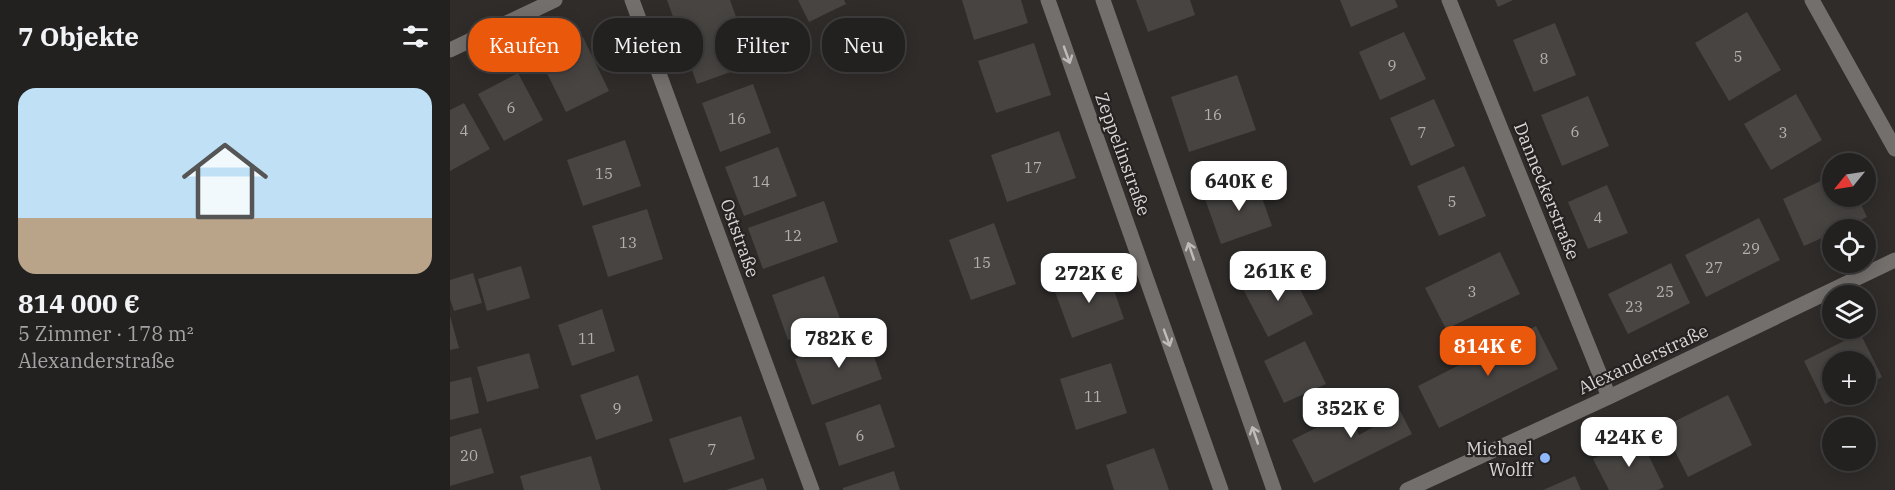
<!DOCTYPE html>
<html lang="de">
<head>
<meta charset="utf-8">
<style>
	body { margin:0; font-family:"IBM Plex Serif",serif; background:#2f2e2d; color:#f1f3f6; height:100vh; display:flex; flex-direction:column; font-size:22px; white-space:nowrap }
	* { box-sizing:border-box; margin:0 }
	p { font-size:20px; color:#a3a3a5 }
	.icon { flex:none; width:33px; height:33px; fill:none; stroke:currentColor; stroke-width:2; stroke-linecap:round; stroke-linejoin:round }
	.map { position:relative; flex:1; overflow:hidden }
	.panel { display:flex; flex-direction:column; background:#232120; width:450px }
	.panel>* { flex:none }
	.top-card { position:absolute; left:18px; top:18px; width:570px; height:54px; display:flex; gap:12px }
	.needle { width:39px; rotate:240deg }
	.tools { position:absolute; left:1372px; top:153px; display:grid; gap:12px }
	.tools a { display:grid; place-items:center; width:54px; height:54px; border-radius:50%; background:#232120; box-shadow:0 3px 15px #0003,0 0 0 2px #403e3e; font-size:30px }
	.price { position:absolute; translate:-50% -51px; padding:0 14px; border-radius:12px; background:#fff; color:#222; font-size:20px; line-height:39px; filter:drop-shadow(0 2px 3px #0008) }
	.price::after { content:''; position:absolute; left:50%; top:36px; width:18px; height:14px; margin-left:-9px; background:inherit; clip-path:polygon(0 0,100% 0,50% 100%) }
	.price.current { background:#ea580c; color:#fff }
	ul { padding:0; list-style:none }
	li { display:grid; align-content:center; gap:12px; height:318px; padding:0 18px }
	li span { display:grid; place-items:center; height:186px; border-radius:18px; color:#555 }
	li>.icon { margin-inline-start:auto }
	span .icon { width:108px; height:108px; fill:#fffc; stroke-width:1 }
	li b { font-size:26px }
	h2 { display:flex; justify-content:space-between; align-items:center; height:72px; padding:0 18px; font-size:26px }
	.chip { padding:0 21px; border-radius:24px; background:#232120; box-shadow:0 3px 15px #0003,0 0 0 2px #403e3e; font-size:21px; line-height:54px }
	.chip.current { background:#ea580c; color:#fff }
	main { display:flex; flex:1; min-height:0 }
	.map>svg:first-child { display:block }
	.building { fill:#474442 }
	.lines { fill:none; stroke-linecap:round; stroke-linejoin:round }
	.minor { stroke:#736f6d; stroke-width:15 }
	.tertiary { stroke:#736f6d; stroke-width:15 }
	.oneway { stroke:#bfbcbb }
	.poi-dot { fill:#90b8fd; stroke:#252221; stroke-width:2 }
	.labels { text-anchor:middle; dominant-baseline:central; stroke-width:4.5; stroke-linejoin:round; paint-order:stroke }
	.number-label { font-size:15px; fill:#b4b2b0 }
	.street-label { font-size:18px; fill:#d8d6d5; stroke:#252221 }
	.poi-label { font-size:18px; fill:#d8d6d5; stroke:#252221; text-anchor:end }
</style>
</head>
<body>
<main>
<section class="panel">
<h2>7 Objekte<svg class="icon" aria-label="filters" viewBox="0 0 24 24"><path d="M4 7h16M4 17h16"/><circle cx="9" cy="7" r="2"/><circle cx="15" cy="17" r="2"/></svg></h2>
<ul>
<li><span style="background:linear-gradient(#bfe0f5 70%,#b9a48a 0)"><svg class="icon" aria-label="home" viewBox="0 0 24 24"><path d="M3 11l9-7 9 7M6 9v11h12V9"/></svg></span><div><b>814 000 €</b><p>5 Zimmer · 178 m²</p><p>Alexanderstraße</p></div></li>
</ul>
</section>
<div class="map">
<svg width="1445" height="490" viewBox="0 0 1445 490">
	<rect width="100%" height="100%" fill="#2f2c2a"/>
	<path class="building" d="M217 0H280L303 64 247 84Z
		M348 0H394L396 4 359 22Z
		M512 0H571L578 23 524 40Z
		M686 0H740L745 15 698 32Z
		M890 0H945L948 7 901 27Z
		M1045 0H1063L1048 7Z
		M1297 12 1331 70 1279 101 1245 43Z
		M1105 23 1126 75 1084 92 1063 40Z
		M954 32 976 79 930 100 909 52Z
		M133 37 159 91 116 112 90 59Z
		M584 43 601 95 546 113 528 61Z
		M68 73 93 120 54 141 28 94Z
		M787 75 806 130 739 152 721 97Z
		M303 84 321 133 270 152 252 103Z
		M1346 94 1372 140 1321 170 1294 124Z
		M1138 96 1159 146 1112 166 1091 115Z
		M984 99 1005 146 961 166 940 118Z
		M14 103 40 149 0 171V110Z
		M609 131 626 178 557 202 541 155Z
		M175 140 191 186 133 206 117 160Z
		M328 147 347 196 294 216 275 167Z
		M1014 166 1036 216 989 236 967 186Z
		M1383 175V196H1407L1417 217 1390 230H1383V233L1354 246 1333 199Z
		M806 181 822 226 771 244 755 199Z
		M1157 185 1178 233 1138 249 1118 202Z
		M374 201 388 242 313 269 298 228Z
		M197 209 213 259 158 277 142 226Z
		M1309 218 1330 260 1256 297 1235 255Z
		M544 223 566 284 521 300 499 240Z
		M1050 252 1070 294 996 329 975 288Z
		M1221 263 1240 303 1178 334 1158 294Z
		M71 266 80 298 37 311 28 279Z
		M838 266 863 314 818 337 793 289Z
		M657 270 674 319 622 338 604 289Z
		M23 273 32 303 4 311 0 299V280Z
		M374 276 391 321 338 340 322 295Z
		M152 309 165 351 122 366 108 325Z
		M0 316 9 348 0 350Z
		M1086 326 1108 369 989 428 968 386Z
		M415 332 432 379 362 405 345 359Z
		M1410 333 1432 377 1416 385V362H1383V394H1395L1375 404 1354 361Z
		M855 341 876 384 834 403 814 361Z
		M79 353 89 388 37 402 27 367Z
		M661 363 677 413 626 430 610 379Z
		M188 375 203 421 146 440 130 395Z
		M21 377 29 413 0 420V382Z
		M940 391 962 434 864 483 842 440 898 412 909 435 927 425 916 404Z
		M1278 395 1302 445 1238 477 1213 427Z
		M430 404 445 447 389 466 375 423Z
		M291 416 305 459 234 483 219 439Z
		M31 428 44 473 0 486V437Z
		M1189 436 1214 487 1208 490H1159L1143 459Z
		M704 448 719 490H664L656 465Z
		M141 456 151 490H74L70 476Z
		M444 471 450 490H393V488Z
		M1125 476 1131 490H1093Z
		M313 478 317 490H276Z"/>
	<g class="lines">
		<path class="minor" d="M182 0 362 490
			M999 0 1159 397
			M1362 0 1445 149
			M0 50 105 0
			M957 490 1159 397 1445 260"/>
		<path class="tertiary" d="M598 0 771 490
			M653 0 824 490"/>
	</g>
	<defs><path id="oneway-shaft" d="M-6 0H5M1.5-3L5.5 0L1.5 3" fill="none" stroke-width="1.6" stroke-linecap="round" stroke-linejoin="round" transform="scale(1.5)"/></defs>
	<g class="oneway">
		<use href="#oneway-shaft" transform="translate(617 55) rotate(70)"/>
		<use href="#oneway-shaft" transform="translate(741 251) rotate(-109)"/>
		<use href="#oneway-shaft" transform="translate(717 338) rotate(70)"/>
		<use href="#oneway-shaft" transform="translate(805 435) rotate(-109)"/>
	</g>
	<circle class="poi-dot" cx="1095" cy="458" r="6"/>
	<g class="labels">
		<g class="number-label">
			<text x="1288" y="56">5</text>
			<text x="1094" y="58">8</text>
			<text x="942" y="65">9</text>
			<text x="61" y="107">6</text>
			<text x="763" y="114">16</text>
			<text x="287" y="118">16</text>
			<text x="14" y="130">4</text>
			<text x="1125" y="131">6</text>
			<text x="972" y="132">7</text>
			<text x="1333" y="132">3</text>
			<text x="583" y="167">17</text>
			<text x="154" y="173">15</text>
			<text x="311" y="181">14</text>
			<text x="1002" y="201">5</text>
			<text x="1148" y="217">4</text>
			<text x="343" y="235">12</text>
			<text x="178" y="242">13</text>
			<text x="1301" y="248">29</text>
			<text x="532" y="262">15</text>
			<text x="1264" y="267">27</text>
			<text x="1022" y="291">3</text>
			<text x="1215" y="291">25</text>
			<text x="1184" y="306">23</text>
			<text x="137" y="338">11</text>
			<text x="643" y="396">11</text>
			<text x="167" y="408">9</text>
			<text x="410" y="435">6</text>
			<text x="262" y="449">7</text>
			<text x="19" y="455">20</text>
		</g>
		<g class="street-label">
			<text transform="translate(673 154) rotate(70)">Zeppelinstraße</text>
			<text transform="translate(1097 191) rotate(68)">Danneckerstraße</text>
			<text transform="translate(290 238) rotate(70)">Oststraße</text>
			<text transform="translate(1193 359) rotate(-25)">Alexanderstraße</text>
		</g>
		<g class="poi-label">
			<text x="1083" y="448">Michael<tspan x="1083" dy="21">Wolff</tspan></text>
		</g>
	</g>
</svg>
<div class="tools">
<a><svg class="needle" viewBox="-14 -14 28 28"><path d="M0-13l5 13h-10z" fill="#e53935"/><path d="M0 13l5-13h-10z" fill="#a3a3a5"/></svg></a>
<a><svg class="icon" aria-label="locate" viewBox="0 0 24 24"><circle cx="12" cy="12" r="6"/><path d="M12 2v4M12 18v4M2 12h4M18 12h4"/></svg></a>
<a><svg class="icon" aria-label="layers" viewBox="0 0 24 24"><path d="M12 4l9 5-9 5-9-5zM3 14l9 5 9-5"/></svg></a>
<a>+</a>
<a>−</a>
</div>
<b class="price" style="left:789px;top:212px">640K €</b>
<b class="price" style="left:828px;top:302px">261K €</b>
<b class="price" style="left:639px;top:304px">272K €</b>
<b class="price" style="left:389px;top:369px">782K €</b>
<b class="price current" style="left:1038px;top:377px">814K €</b>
<b class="price" style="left:901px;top:439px">352K €</b>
<b class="price" style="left:1179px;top:468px">424K €</b>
<div class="top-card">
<a class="chip current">Kaufen</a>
<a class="chip">Mieten</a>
<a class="chip">Filter</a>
<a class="chip">Neu</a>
</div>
</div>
</main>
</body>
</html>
